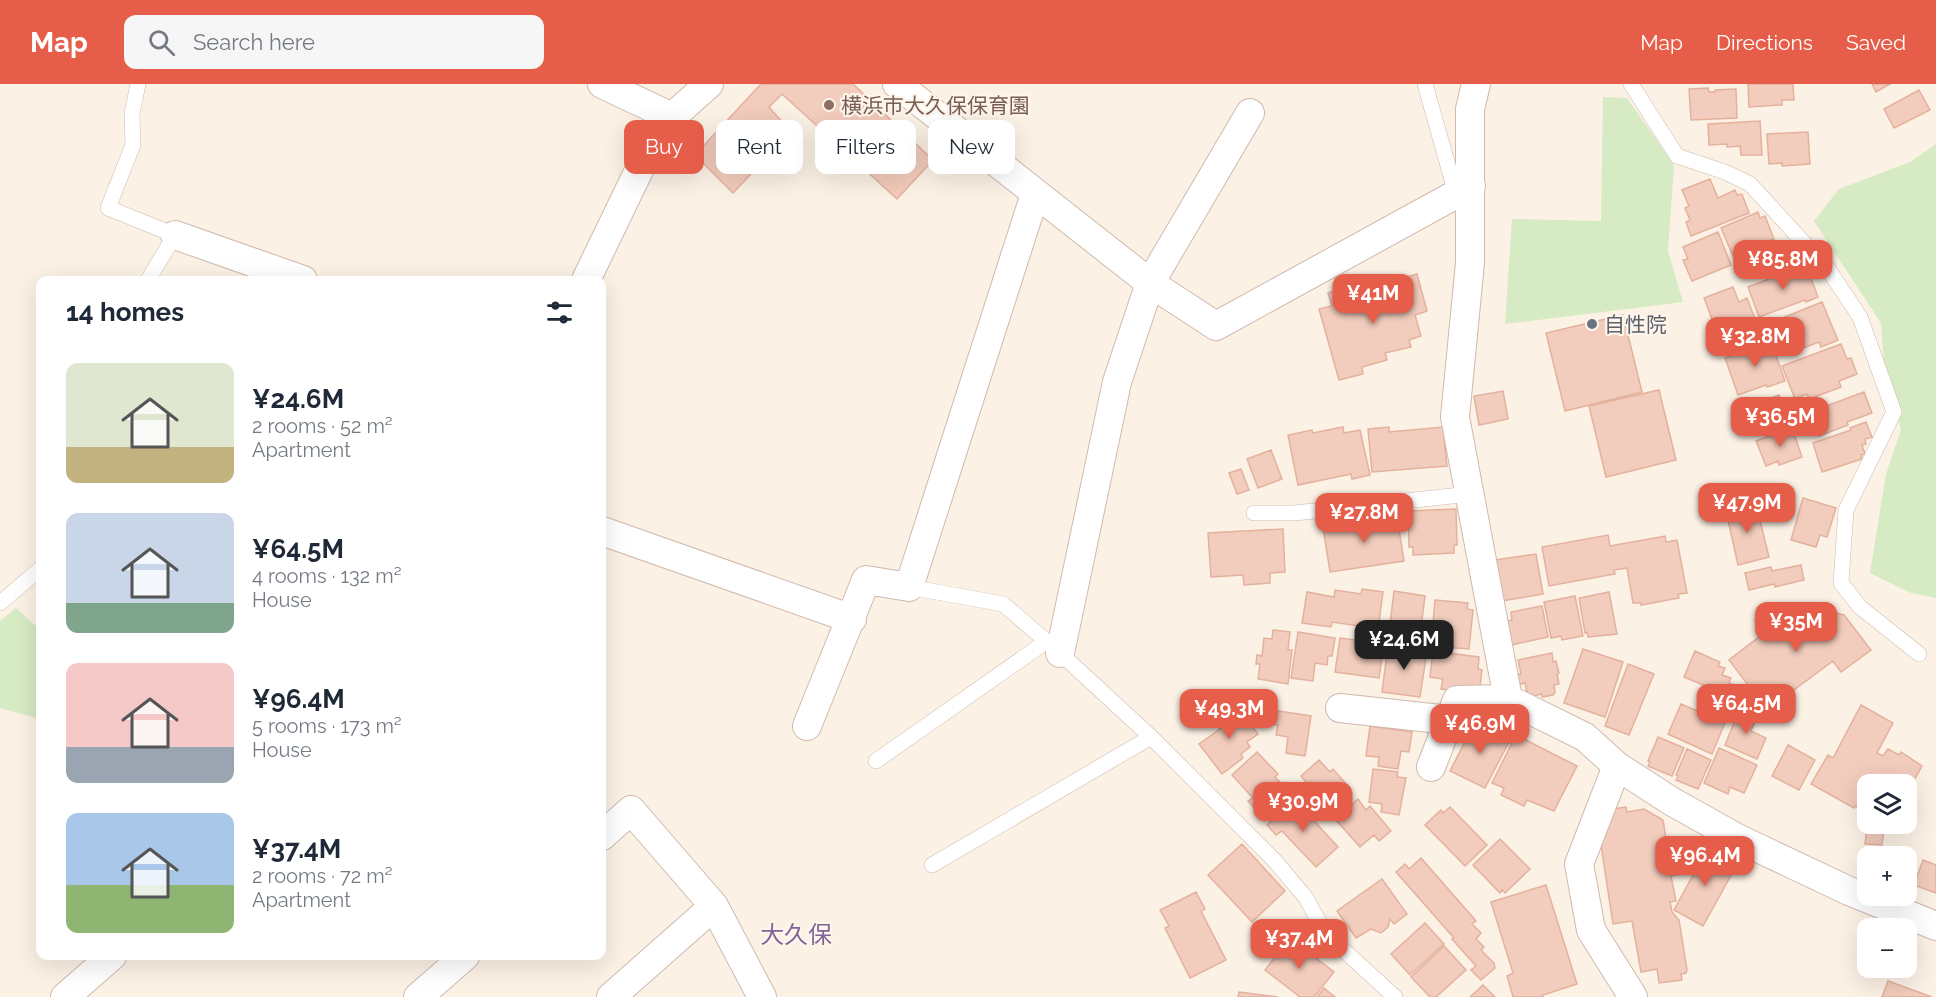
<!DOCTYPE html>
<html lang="en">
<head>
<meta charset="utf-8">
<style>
	body { margin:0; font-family:Raleway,"Noto Sans JP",sans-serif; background:#f6f6f7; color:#1f2937; height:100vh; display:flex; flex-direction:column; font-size:22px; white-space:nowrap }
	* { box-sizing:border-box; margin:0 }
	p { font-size:20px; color:#747a83 }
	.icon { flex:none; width:33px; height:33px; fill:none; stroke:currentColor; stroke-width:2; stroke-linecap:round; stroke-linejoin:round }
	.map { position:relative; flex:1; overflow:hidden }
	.drawer { position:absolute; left:36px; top:192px; width:570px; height:684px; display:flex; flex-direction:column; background:#fff; border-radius:12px; box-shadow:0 6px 24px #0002 }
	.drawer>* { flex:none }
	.hud { position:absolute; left:624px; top:36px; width:570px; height:54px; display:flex; gap:12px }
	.controls { position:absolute; left:1857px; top:690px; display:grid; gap:12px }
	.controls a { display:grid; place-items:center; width:60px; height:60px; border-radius:12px; background:#fff; box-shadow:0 6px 24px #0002; font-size:30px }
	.price { position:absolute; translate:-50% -51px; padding:0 14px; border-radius:12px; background:#e65e4a; color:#fff; font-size:20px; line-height:39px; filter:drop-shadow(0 2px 3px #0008) }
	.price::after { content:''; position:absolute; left:50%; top:36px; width:18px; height:14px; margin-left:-9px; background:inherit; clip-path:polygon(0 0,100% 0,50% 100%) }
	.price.active { background:#222; color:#fff }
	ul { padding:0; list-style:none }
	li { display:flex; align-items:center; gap:18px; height:150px; padding:0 30px }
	li span { display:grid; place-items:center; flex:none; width:168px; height:120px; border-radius:12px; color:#555 }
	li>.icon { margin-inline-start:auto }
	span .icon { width:72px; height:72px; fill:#fffc; stroke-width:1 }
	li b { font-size:26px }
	h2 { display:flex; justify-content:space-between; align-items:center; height:72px; padding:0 30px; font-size:26px }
	.pill { padding:0 21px; border-radius:12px; background:#fff; box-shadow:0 6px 24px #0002; font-size:21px; line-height:54px }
	.pill.active { background:#e65e4a; color:#fff }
	header { display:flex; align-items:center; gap:36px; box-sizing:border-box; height:84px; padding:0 30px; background:#e65e4a; color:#fff }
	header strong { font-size:28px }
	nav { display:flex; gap:33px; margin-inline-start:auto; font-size:21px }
	.search { width:420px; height:54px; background:#f6f6f7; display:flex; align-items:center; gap:15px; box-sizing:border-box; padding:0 21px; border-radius:12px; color:#747a83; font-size:22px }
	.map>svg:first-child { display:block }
	.green { fill:#d6eac3 }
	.building { fill:#f2ccbc; stroke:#e4b19d; stroke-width:1.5 }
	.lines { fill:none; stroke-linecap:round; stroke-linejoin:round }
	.lane-casing { stroke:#d0b9ae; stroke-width:16 }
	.street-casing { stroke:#d0b9ae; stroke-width:30 }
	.lane { stroke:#fff; stroke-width:15 }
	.street { stroke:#fff; stroke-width:28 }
	.education-dot { fill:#8d6e63; stroke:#fff5eb; stroke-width:2 }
	.worship-dot { fill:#6b7280; stroke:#fff5eb; stroke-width:2 }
	.labels { text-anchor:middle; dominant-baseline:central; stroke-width:4.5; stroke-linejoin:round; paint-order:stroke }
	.education-label { font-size:21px; fill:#785e54; stroke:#fff5eb; text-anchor:start }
	.worship-label { font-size:21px; fill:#5b616d; stroke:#fff5eb; text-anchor:start }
	.quarter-label { font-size:24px; fill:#826598; stroke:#fff5eb }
</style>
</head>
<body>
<header>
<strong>Map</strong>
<div class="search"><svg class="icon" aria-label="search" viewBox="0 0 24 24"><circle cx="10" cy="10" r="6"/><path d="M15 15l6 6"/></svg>Search here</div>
<nav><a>Map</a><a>Directions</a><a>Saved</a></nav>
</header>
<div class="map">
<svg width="1936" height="913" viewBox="0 0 1936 913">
	<rect width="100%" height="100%" fill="#fcf1e5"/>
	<path class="green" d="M1603 13 1627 14 1674 81 1668 167 1683 218 1505 240 1512 135 1601 137Z
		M1936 60V514L1911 509 1870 489 1886 390 1901 346 1884 277 1881 239 1814 137 1839 105 1910 78Z
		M16 524 40 546V635L0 624V537Z"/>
	<path class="building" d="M761 0H853L933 76 897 115 782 10 769 23 791 48 733 109 695 71Z
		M1748 0H1793L1794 16H1782V21L1749 23Z
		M1872 0H1890L1876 8Z
		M1708 4 1709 8H1715V6L1736 5 1737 34 1691 36 1689 5Z
		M1919 6 1930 26 1894 44 1884 25Z
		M1760 37 1762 71H1741L1740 62 1727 63V60L1709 61 1708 40Z
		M1808 48 1810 80 1782 82V79L1769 80 1767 50Z
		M1710 95 1718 114 1735 106 1737 111 1742 110 1749 129 1691 152 1686 138 1690 136 1685 124 1689 122 1682 106Z
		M1758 128 1760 134 1765 132 1774 155 1733 172 1721 144Z
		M1718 148 1731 181 1692 197 1683 176 1688 175 1683 163Z
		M1806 181 1818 213 1806 218 1805 216 1759 233 1748 203Z
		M1417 190 1427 227 1415 231 1421 252 1409 256 1411 263 1385 269 1387 276 1362 283 1363 290 1339 296 1319 225 1332 222 1328 209 1341 205 1347 226 1364 221 1362 214 1380 209 1377 202Z
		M1733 203 1739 218 1747 214 1759 245 1721 259 1704 214Z
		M1822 218 1838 256 1821 263 1819 258 1790 269 1777 236Z
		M1623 231 1642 308 1565 327 1546 249Z
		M1771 257 1785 297 1767 303 1766 301 1738 311 1725 274Z
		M1841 260 1847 275 1851 274 1857 290 1839 297 1841 303 1809 315 1807 310 1795 315 1782 282Z
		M1659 306 1676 376 1606 393 1589 322Z
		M1503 307 1508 335 1479 341 1474 312Z
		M1864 308 1872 329 1847 338 1848 341 1819 352 1810 328Z
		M1779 311 1788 336 1760 348 1759 346 1747 351 1738 327Z
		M1866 338 1872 353 1865 355 1866 360 1862 361 1865 370 1861 371 1862 375 1822 388 1813 359 1851 346 1850 344Z
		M1343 343 1344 349 1360 346 1370 391 1352 395 1351 390 1298 401 1288 351 1312 346 1313 349Z
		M1389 343V348L1443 343 1447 382 1372 388 1368 345Z
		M1792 344 1802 373 1779 381 1778 377 1766 382 1756 357Z
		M1271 366 1282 395 1258 404 1247 375Z
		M1241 385 1249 406 1237 410 1229 389Z
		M1803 414 1836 424 1827 453 1820 451 1816 463 1791 456Z
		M1756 420 1769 473 1738 481 1726 427Z
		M1456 425 1457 461H1454V469L1413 471V463H1409L1408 427Z
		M1397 433 1404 477 1330 488 1323 444Z
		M1283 445 1285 488 1270 489V499L1244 501 1243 491 1211 493 1208 449Z
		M1608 451 1610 462 1665 452 1666 458 1677 456 1687 509 1678 510 1679 514 1641 521V519H1633L1627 484 1614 486 1615 490 1549 502 1542 463Z
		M1536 470 1543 510 1502 517 1495 476Z
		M1801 481 1804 496 1775 503 1774 500 1749 506 1745 489 1771 483 1772 487Z
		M1362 505 1383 508 1378 545 1332 538 1331 543 1302 539 1307 508 1334 513 1335 506 1361 510Z
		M1394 507 1425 512 1419 560 1388 556Z
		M1609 508 1617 550 1588 553 1587 548 1585 549 1579 514Z
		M1575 512 1583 552 1562 556 1561 552 1551 554 1544 518Z
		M1435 516 1468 519 1467 525 1473 526 1469 565 1431 562Z
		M1542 522 1548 553 1511 561 1507 537 1512 536 1511 528Z
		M1802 525 1813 539 1828 527 1844 531 1871 566 1841 588 1833 577 1767 626 1729 576 1764 549 1755 537 1766 528 1778 544Z
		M1273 546 1290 548 1288 566H1292L1288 600 1258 595 1260 580H1256L1257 571 1262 572 1264 554 1272 555Z
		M1298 548 1335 554 1332 572H1328L1327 581 1315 579 1313 597 1291 594Z
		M1340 554 1384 560 1379 594 1335 588Z
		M1388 561 1427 567 1420 613 1382 608Z
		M1583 565 1623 578 1605 633 1564 619Z
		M1433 567 1479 573 1478 585 1482 586 1479 610 1441 605 1443 595 1430 593Z
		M1695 567 1720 578 1718 582 1725 584 1722 591 1731 594 1729 599 1743 605 1734 625 1704 612 1708 603 1684 593Z
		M1552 569 1553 578 1556 577 1559 589 1557 590 1559 600 1554 601 1555 608 1553 611 1542 613V610L1528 613 1525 599 1518 601 1516 590H1521L1518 576Z
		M1628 580 1654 590 1629 651 1605 642Z
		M1681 620 1725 639 1712 670 1668 650Z
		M1236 621 1258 650 1247 658 1250 663 1241 670 1243 674 1222 690 1199 660 1220 645 1217 642 1228 633 1225 630Z
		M1861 621 1893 639 1877 669 1883 672 1888 665 1899 671 1901 668 1922 682 1906 711V700H1868V729L1855 722 1854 724 1811 700 1828 671 1833 674Z
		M1740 624 1758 631 1751 647 1766 654 1757 675 1725 661Z
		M1272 626 1311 632 1305 672 1286 669 1288 653 1276 651 1278 641 1270 640Z
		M1475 638 1510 656 1485 704 1450 687Z
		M1370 642 1412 648 1409 668 1401 667 1398 685 1378 682 1379 673 1366 672Z
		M1516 651 1577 682 1554 727 1527 716 1524 722 1501 711 1504 704 1492 699Z
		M1658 653 1684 664 1672 692 1648 682 1650 678 1648 677Z
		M1788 661 1815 676 1799 706 1772 692Z
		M1719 664 1757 681 1744 709 1730 703 1728 710 1704 699Z
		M1687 665 1711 676 1698 705 1676 696 1678 692 1676 691Z
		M1257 668 1278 690 1275 693 1286 704 1259 729 1248 717 1253 714 1232 691Z
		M1319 676 1330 688 1333 685 1349 703 1338 713 1344 720 1332 730 1301 692Z
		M1373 685 1398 688 1397 693 1406 694 1399 731 1381 728 1382 720 1369 718Z
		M1294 715 1338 763 1316 783 1282 747 1276 751 1267 741Z
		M1358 715 1366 726 1370 722 1391 747 1379 757 1374 751 1360 763 1335 735Z
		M1450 723 1487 761 1465 782 1425 741 1441 726 1443 729Z
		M1626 723 1627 728 1644 725 1663 736 1671 784H1674L1671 769 1684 766 1687 789 1671 792 1676 817 1670 818 1672 828 1679 836 1687 886 1686 889 1681 890 1682 896 1659 899 1657 885 1641 888 1632 837 1613 840 1601 761 1612 725Z
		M1867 742 1884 744 1882 761 1865 760Z
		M1500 755 1530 785 1505 809 1502 806 1500 809 1473 781Z
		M1242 760 1285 807 1252 838 1208 791Z
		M1710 760 1726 769 1720 778 1734 786 1703 842 1674 826Z
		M1421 774 1476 837 1472 840 1481 849 1476 855 1484 863 1481 866 1494 879 1495 884 1481 896 1471 886 1476 882 1452 855 1454 854 1396 788 1405 780 1409 785Z
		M1923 776 1936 781V809L1914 801Z
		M1382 795 1407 830 1394 840 1390 835 1388 843 1381 849 1371 845 1356 854 1337 827Z
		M1546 801 1577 900 1543 911V913H1513L1507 892 1513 889 1491 818Z
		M1196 808 1205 825 1201 827 1226 876 1190 894 1165 844 1169 842 1160 826Z
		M1425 839 1444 860 1410 891 1391 870Z
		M1290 854 1334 888 1314 913H1300L1265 886Z
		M1444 862 1466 886 1436 913H1430L1411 893Z
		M1888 897 1932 913H1882Z
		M1483 901 1495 913H1470Z
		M1324 904 1335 913H1317Z
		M1239 908 1278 913H1238Z"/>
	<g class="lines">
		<g class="lane-casing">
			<path id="lane" d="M138 0 132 30 133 61 108 124 175 151 148 196
				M1425 0 1456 110
				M1631 0 1677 72 1725 88 1750 100 1828 185 1860 233 1894 328 1846 426 1841 499 1860 523 1919 570
				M1254 429H1295L1470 410
				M909 503 1003 520 1060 569 1151 653 1275 777 1306 814 1325 849 1395 913
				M0 519 40 485
				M876 677 1047 557
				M932 781 1151 653"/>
		</g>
		<g class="street-casing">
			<path id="street" d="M602 0 672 33
				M897 0 1150 199 1216 242 1471 102
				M1476 0 1470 25V179L1455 333 1508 615 1585 653 1617 682 1671 717 1737 754 1849 807 1936 842
				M175 151 303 196
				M586 196 656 51 672 33 709 0
				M602 447 852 535
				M1060 569 1117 298 1150 199 1250 29
				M1340 624 1449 636
				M807 642 866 496 909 503 1035 110
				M1617 682 1579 780 1591 846 1633 913
				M1431 683 1457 616 1508 615
				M602 752 631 726 714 822 762 913
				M65 913 112 872
				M418 913 465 872
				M611 913 714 822"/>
		</g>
		<use href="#lane" class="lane"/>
		<use href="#street" class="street"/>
	</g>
	<circle class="education-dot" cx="829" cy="21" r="6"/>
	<circle class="worship-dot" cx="1592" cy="240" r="6"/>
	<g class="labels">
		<g class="education-label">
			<text x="841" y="21">横浜市大久保保育園</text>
		</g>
		<g class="worship-label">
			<text x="1604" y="240">自性院</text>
		</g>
		<g class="quarter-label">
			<text x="796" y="850">大久保</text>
		</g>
	</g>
</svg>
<div class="controls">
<a><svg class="icon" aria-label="layers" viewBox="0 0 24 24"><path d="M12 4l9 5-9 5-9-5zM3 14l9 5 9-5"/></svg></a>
<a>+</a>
<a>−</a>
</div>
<b class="price" style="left:1783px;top:207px">¥85.8M</b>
<b class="price" style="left:1373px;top:241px">¥41M</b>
<b class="price" style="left:1755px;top:284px">¥32.8M</b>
<b class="price" style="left:1780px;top:364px">¥36.5M</b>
<b class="price" style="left:1747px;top:450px">¥47.9M</b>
<b class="price" style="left:1364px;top:460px">¥27.8M</b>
<b class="price" style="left:1796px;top:569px">¥35M</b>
<b class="price active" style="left:1404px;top:587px">¥24.6M</b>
<b class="price" style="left:1746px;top:651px">¥64.5M</b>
<b class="price" style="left:1229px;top:656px">¥49.3M</b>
<b class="price" style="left:1480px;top:671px">¥46.9M</b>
<b class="price" style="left:1303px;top:749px">¥30.9M</b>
<b class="price" style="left:1705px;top:803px">¥96.4M</b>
<b class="price" style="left:1299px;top:886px">¥37.4M</b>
<div class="hud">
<a class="pill active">Buy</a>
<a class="pill">Rent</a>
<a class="pill">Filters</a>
<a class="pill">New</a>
</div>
<section class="drawer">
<h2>14 homes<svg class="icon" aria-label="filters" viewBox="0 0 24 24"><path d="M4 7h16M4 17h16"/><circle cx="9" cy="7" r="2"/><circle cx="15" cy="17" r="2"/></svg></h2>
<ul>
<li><span style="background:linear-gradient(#dfe7d0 70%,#c2b280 0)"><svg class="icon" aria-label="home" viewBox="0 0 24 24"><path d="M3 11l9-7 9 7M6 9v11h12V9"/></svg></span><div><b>¥24.6M</b><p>2 rooms · 52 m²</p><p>Apartment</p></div></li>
<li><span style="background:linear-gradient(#c9d6e8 75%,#7fa58c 0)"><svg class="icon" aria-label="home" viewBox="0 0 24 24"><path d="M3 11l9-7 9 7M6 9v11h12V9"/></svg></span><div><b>¥64.5M</b><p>4 rooms · 132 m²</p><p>House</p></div></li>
<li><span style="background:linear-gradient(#f6c9c9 70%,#9aa5b1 0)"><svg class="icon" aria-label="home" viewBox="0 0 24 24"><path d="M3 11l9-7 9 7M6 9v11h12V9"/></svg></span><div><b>¥96.4M</b><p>5 rooms · 173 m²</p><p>House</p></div></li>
<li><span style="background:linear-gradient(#a9c7e8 60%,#8fb573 0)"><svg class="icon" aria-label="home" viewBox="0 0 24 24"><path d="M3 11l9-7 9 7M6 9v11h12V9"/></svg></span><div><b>¥37.4M</b><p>2 rooms · 72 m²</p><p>Apartment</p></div></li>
</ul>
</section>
</div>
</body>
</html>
